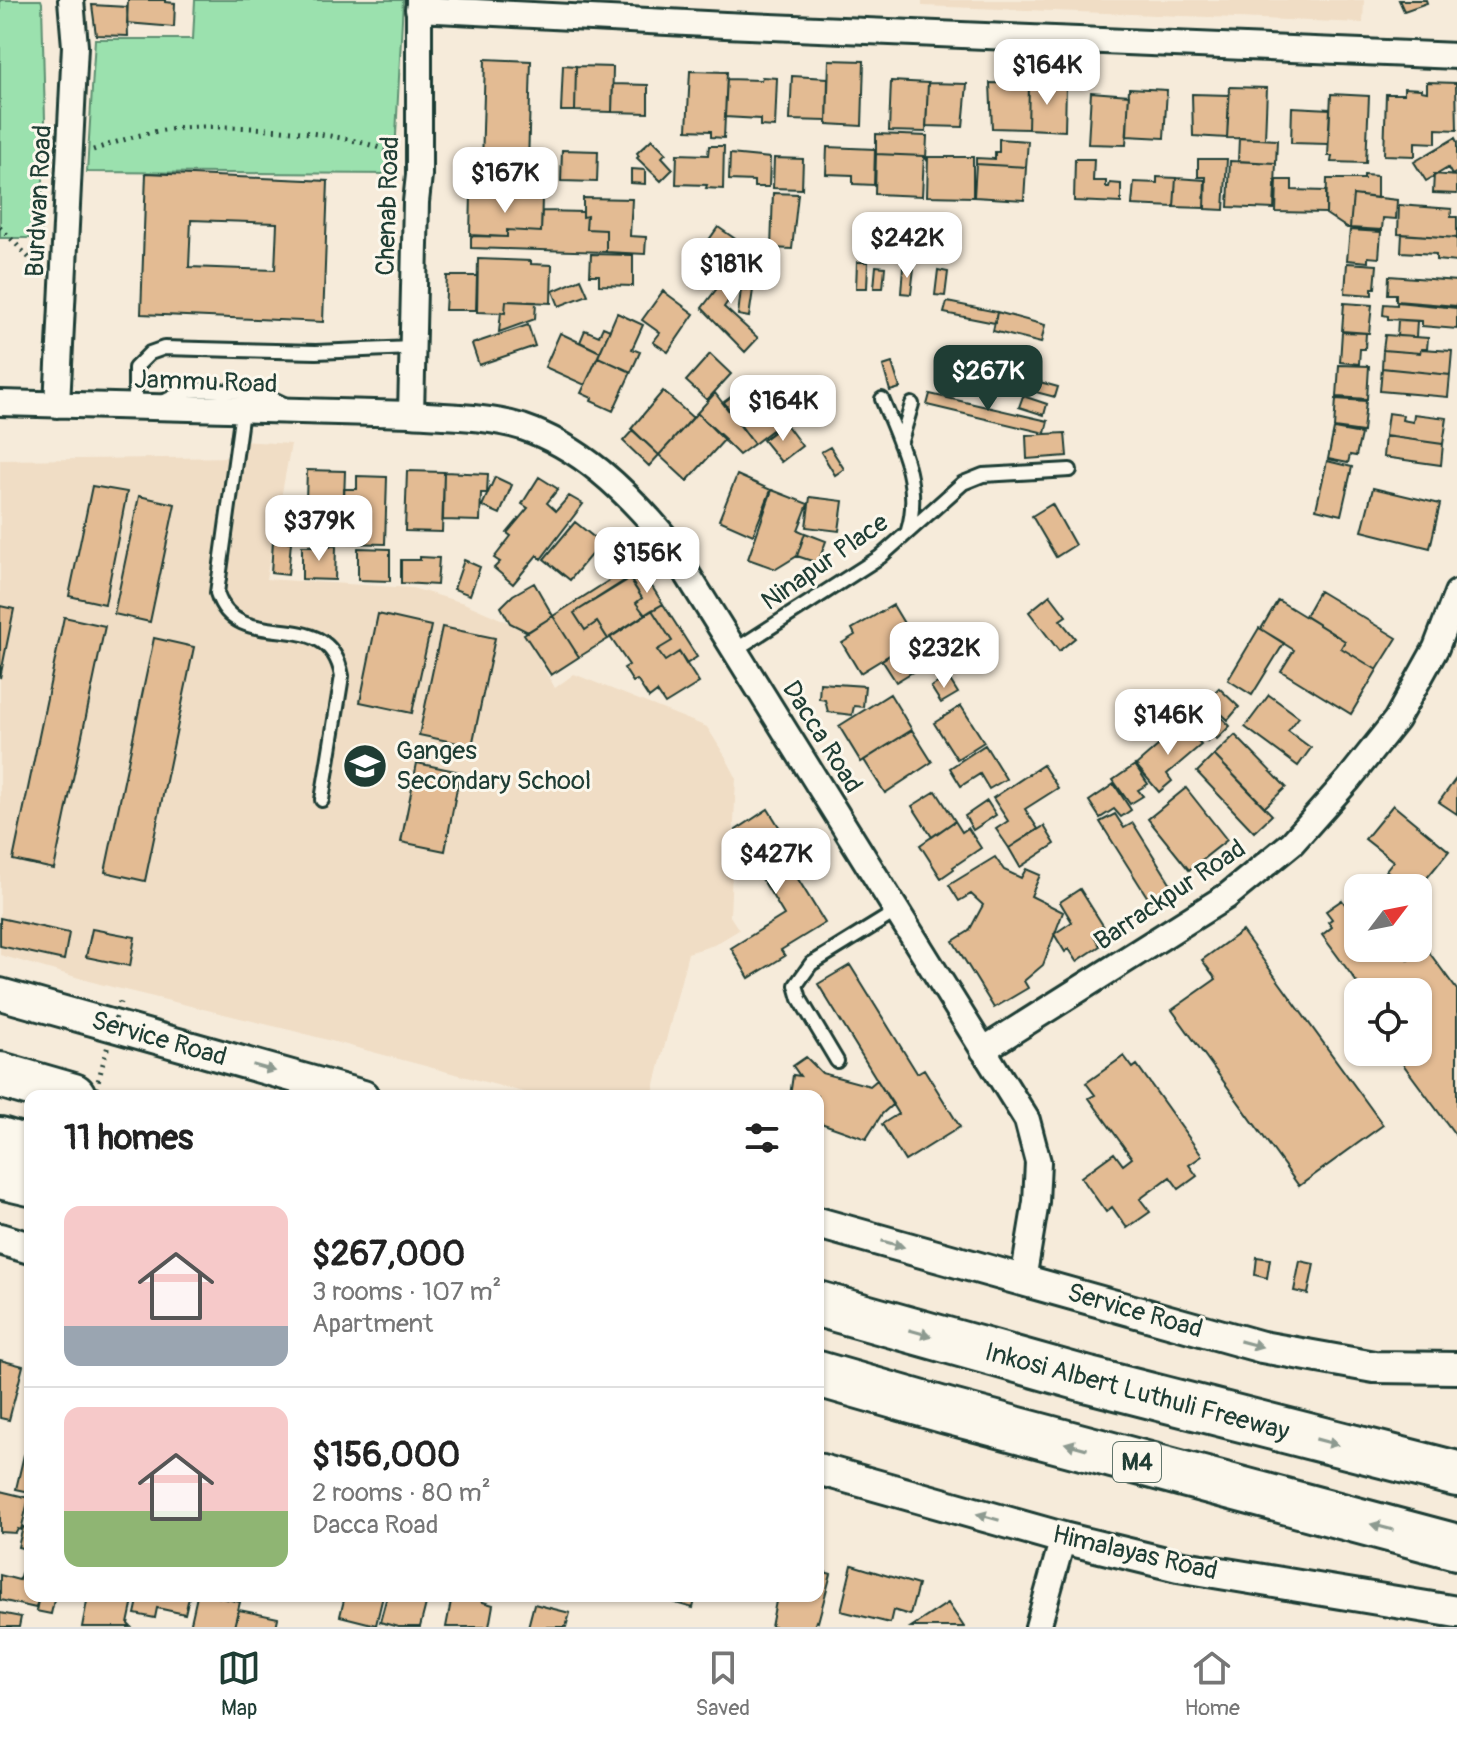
<!DOCTYPE html>
<html lang="en">
<head>
<meta charset="utf-8">
<style>
	body { margin:0; font-family:Pangolin,sans-serif; background:#f2f2f2; color:#222; height:100vh; display:flex; flex-direction:column; font-size:30px; white-space:nowrap }
	* { box-sizing:border-box; margin:0 }
	p { font-size:26px; color:#767676 }
	.icon { flex:none; width:44px; height:44px; fill:none; stroke:currentColor; stroke-width:2; stroke-linecap:round; stroke-linejoin:round }
	.map { position:relative; flex:1; overflow:hidden }
	.side { position:absolute; left:24px; top:1090px; width:800px; height:512px; display:flex; flex-direction:column; background:#fff; border-radius:16px; box-shadow:0 2px 6px #0004 }
	.side>* { flex:none }
	.needle { width:52px; rotate:58deg }
	.fabs { position:absolute; left:1344px; top:874px; display:grid; gap:16px }
	.fabs a { display:grid; place-items:center; width:88px; height:88px; border-radius:16px; background:#fff; box-shadow:0 2px 6px #0004; font-size:40px }
	.price { position:absolute; translate:-50% -68px; padding:0 18px; border-radius:16px; background:#fff; color:#222; font-size:26px; line-height:52px; filter:drop-shadow(0 2px 4px #0008) }
	.price::after { content:''; position:absolute; left:50%; top:48px; width:24px; height:18px; margin-left:-12px; background:inherit; clip-path:polygon(0 0,100% 0,50% 100%) }
	.price.active { background:#1f3d34; color:#fff }
	ul { padding:0; list-style:none }
	li { display:flex; align-items:center; gap:24px; height:200px; padding:0 40px }
	li+li { border-top:2px solid #e0e0e0 }
	li span { display:grid; place-items:center; flex:none; width:224px; height:160px; border-radius:16px; color:#555 }
	li>.icon { margin-inline-start:auto }
	span .icon { width:96px; height:96px; fill:#fffc; stroke-width:1 }
	li b { font-size:34px }
	h2 { display:flex; justify-content:space-between; align-items:center; height:96px; padding:0 40px; font-size:34px }
	.menu { display:flex; justify-content:space-around; align-items:center; height:112px; border-top:2px solid #e0e0e0; background:#fff; font-size:22px; color:#767676 }
	.menu a { display:grid; justify-items:center; gap:4px }
	.menu .active { color:#1f3d34 }
	.map>svg:first-child { display:block }
	.built { fill:#f0ddc5 }
	.green { fill:#9be1ae; stroke:#5d8f71; stroke-width:2 }
	.building { fill:#e3bb93; stroke:#1f3d34; stroke-width:2; fill-rule:evenodd }
	.lines { fill:none; stroke-linecap:round; stroke-linejoin:round }
	.service-casing { stroke:#1f3d34; stroke-width:18 }
	.minor-casing { stroke:#1f3d34; stroke-width:30 }
	.tertiary-casing { stroke:#1f3d34; stroke-width:36 }
	.motorway-casing { stroke:#1f3d34; stroke-width:50 }
	.path { stroke:#1f3d34; stroke-width:5; stroke-dasharray:2 6; stroke-linecap:butt }
	.service { stroke:#fbf7ec; stroke-width:12 }
	.minor { stroke:#fbf7ec; stroke-width:24 }
	.tertiary { stroke:#fbf7ec; stroke-width:30 }
	.motorway { stroke:#fbf7ec; stroke-width:44 }
	.path-bridge { stroke:#1f3d34; stroke-width:5; stroke-dasharray:2 6; stroke-linecap:butt }
	.oneway { fill:#8d9a90 }
	.labels { text-anchor:middle; dominant-baseline:central; stroke-width:6; stroke-linejoin:round; paint-order:stroke }
	.shield { fill:#fbf7ec; stroke:#61756b; stroke-width:2 }
	.shield-label { font-size:24px; font-weight:bold; fill:#1f3d34 }
	.street-label { font-size:26px; fill:#1f3d34; stroke:#fbf7ec }
	.poi-label { font-size:26px; fill:#1f3d34; stroke:#fbf7ec; text-anchor:start }
</style>
</head>
<body>
<div class="map">
<svg width="1457" height="1627" viewBox="0 0 1457 1627">
	<rect width="100%" height="100%" fill="#f6ebda"/>
	<filter id="ink" filterUnits="userSpaceOnUse"><feTurbulence type="fractalNoise" baseFrequency=".0125" numOctaves="2"/><feDisplacementMap in="SourceGraphic" scale="16" xChannelSelector="R" yChannelSelector="G"/><feConvolveMatrix kernelMatrix="1 2 1 2 8 2 1 2 1" color-interpolation-filters="sRGB"/></filter>
	<g filter="url(#ink)">
		<path class="built" d="M922 0H1364L1363 23 922 6Z
			M243 441 291 444 266 579 412 588 464 603 521 628 555 688 574 674 707 727 725 756 736 777 730 916 739 930 714 945 688 953 652 1096H538L294 1031 100 984 0 955V460L241 457Z"/>
		<path class="green" d="M0 0H41L42 3 45 120 41 238H0Z
			M195 0H403L394 174 87 172 95 39H193Z"/>
		<path class="building" d="M128 0H165V2L175 3 174 27 127 23Z
			M1399 0H1426L1427 3 1404 11Z
			M92 5 127 7 128 36 96 35Z
			M485 59 531 61 528 165 482 164Z
			M829 60 864 61 862 126 827 124Z
			M563 65 576 66 575 111H561Z
			M576 66 613 67 612 112 575 111Z
			M1007 68 1030 69 1029 84H1006Z
			M690 71 727 72 724 138 711 137V131L687 130Z
			M792 76 828 78 827 121 790 120Z
			M762 77 777 78 775 127 760 126V119L725 117 727 79 761 80Z
			M891 81 928 83 926 132 889 131Z
			M1427 82 1456 83 1457 130 1436 129V143L1415 142V156L1384 155 1386 94H1404V88L1421 89V91L1427 92Z
			M928 83 967 84 963 127 926 126Z
			M990 83 1029 84 1028 129 992 128Z
			M613 84 648 85V113L612 112Z
			M1029 84 1066 85 1065 131 1028 129Z
			M1230 87 1267 88 1265 139 1227 138Z
			M1129 88 1167 90 1164 138 1127 136Z
			M1091 92 1129 95 1126 145 1088 144Z
			M1192 94 1229 95 1227 138 1193 136Z
			M1331 94 1369 96 1366 163 1331 162 1332 156H1328Z
			M1292 107 1330 109 1328 144 1291 143Z
			M876 134 927 136 926 159 924 156 876 154Z
			M1239 138 1277 140 1276 163 1238 161Z
			M1455 138 1457 142V172L1452 175 1448 168 1426 181 1414 162Z
			M652 139 666 153 662 157 673 169 661 181 637 158 639 156 637 153Z
			M999 139 1028 141 1026 167 976 164V158L995 159V152H999Z
			M709 146H724L723 189 706 188 707 185 676 184 677 154 708 155Z
			M827 147 875 149 874 185 853 184V175L826 174Z
			M562 150 598 151 597 182 561 181Z
			M730 154 770 158 769 187H754V181L729 180Z
			M876 154 924 156 922 196 875 194Z
			M928 157H973V197L927 196Z
			M774 158 803 159 802 189 773 188Z
			M1075 159H1094L1093 181H1106V187H1109L1110 183 1121 184V203L1074 201Z
			M1198 159H1227L1224 210 1205 209 1206 177H1198Z
			M1230 161 1276 163 1274 209 1228 207Z
			M976 164 1026 167 1024 200 974 197Z
			M631 169 645 170V184L631 183Z
			M146 173 328 181 323 322 141 314ZM191 220 277 223 275 270 189 267Z
			M1434 174 1457 176V194L1433 193Z
			M1364 175 1377 176V198L1353 195 1350 228H1347L1326 214 1327 179H1364Z
			M1157 177 1176 178 1174 207 1132 205 1134 182 1157 183Z
			M1176 178 1205 180 1204 208 1174 207Z
			M1277 180H1292V190L1326 191V213L1276 212Z
			M773 193 798 194 792 249 771 248Z
			M471 194 542 197 541 232 507 230V237L470 235Z
			M1353 195 1397 200 1396 219 1383 218 1382 230 1350 228Z
			M583 198 632 199 630 236 646 237 645 254 606 252V230L586 229 587 216 583 217Z
			M1399 205 1452 209 1451 217H1457V238L1398 234Z
			M542 211 583 212V217L587 216 586 229 606 230V252L471 248V236L507 237V230L541 232Z
			M718 227 744 245 724 272 699 254Z
			M1350 230 1381 232 1379 258 1368 257V262L1347 260Z
			M1402 234 1457 238V262L1436 260V254L1401 252Z
			M591 254 633 255V286L599 285V275H590Z
			M742 256 753 266 724 307 758 338 745 352 702 308Z
			M478 259 531 261V264L552 265 551 303 506 301 505 313 477 312Z
			M857 262H868L867 288H856Z
			M1347 263 1377 265 1375 288H1372V295L1345 293Z
			M876 266 885 267 883 288H874Z
			M903 267 914 268 911 294 901 293Z
			M938 270 948 272 945 296 935 295Z
			M447 276H477L476 310H445Z
			M1389 276 1457 281V306L1396 301V294H1388Z
			M581 279 588 295 559 306 553 291Z
			M741 289 753 290 749 317 738 315Z
			M663 291 694 314 668 352 653 342 660 333 642 320Z
			M506 301 536 302 535 319 499 332 501 312 505 313Z
			M947 302 997 312 995 323 944 313Z
			M1397 302 1457 308V329L1422 326V321L1388 319V316L1383 315 1384 304 1397 305Z
			M1344 303 1372 305 1369 333 1342 331Z
			M997 312 1045 325 1041 343 993 331Z
			M617 313 643 325 632 349 640 352 631 372 598 357Z
			M1398 320 1417 321 1416 337 1397 336Z
			M528 325 535 346 479 365 472 344Z
			M603 327 610 330 600 352 580 342 585 330 599 336Z
			M1342 332 1366 333 1365 349H1360L1359 364 1340 362Z
			M560 333 600 352 585 385 545 367Z
			M1385 335 1428 338 1427 349H1421L1420 353 1383 350Z
			M1421 349 1452 351 1450 375 1382 368 1383 350 1420 353Z
			M710 354 731 374 707 400 686 381Z
			M598 357 631 372 613 411 591 401 592 398 581 393Z
			M892 363 900 388 890 391 883 366Z
			M1339 365 1369 366 1367 399 1337 397Z
			M1382 368 1450 375 1448 397 1380 391Z
			M1007 373 1058 387 1055 397 1005 384Z
			M754 380 784 421 754 444 724 402Z
			M663 391 693 418 659 455 631 429Z
			M715 393 754 444 739 455 697 413Z
			M930 394 1048 421 1045 433 927 405Z
			M1023 396 1047 404 1044 415 1019 407Z
			M1336 399 1366 401 1363 432 1334 428Z
			M697 413 725 439 687 481 659 455Z
			M1388 413 1403 415 1402 420 1413 422 1414 414 1447 418 1443 444 1385 436Z
			M785 423 802 446 781 462 763 440Z
			M1334 429 1361 434 1356 456 1350 455 1348 463 1328 459Z
			M633 430 659 455 649 466 623 441Z
			M1065 433 1067 456 1027 459 1026 435Z
			M1385 436 1443 444 1441 465 1383 457Z
			M830 447 844 469 835 475 821 452Z
			M1327 461 1352 467 1341 515 1316 509Z
			M307 470 345 471 343 532 305 530Z
			M407 471 444 472 442 532 405 531Z
			M444 472 488 474 487 493H481L480 521 443 520Z
			M737 475 771 490 753 535 719 520Z
			M357 476 387 477 385 544 343 543 344 489H357Z
			M495 477 512 485 500 514 482 506Z
			M539 477 558 489 547 503 556 511 569 496 583 504 541 559 537 555 513 584 494 568 500 562 494 558 511 536 507 533 528 508 522 504Z
			M92 486 127 492 105 604 69 596Z
			M1373 488 1440 504 1430 548 1362 531Z
			M772 490 808 504 798 530 805 533 797 556 776 569 748 559Z
			M139 496 175 504 150 622 114 614Z
			M810 497 843 501 839 531 806 527Z
			M1052 504 1075 545 1056 557 1032 516Z
			M575 522 601 543 570 580 544 559Z
			M805 533 826 541 818 563 797 556Z
			M273 541 291 542 288 575 271 573Z
			M302 546H336L335 580 302 579Z
			M358 548 390 549V581L358 580Z
			M420 557 439 558 437 585 401 583V560H420Z
			M464 560 480 567 470 595 454 589Z
			M621 573 626 581 574 613 585 630 597 622 608 639 579 657 553 616Z
			M644 574 663 604 645 615 636 603 642 598 632 582Z
			M629 578 642 598 636 603 645 615 608 639 597 622 585 630 574 613Z
			M534 583 553 616 528 632 510 623 501 607 513 595Z
			M1319 591 1397 638 1377 670 1341 648 1345 641 1305 616Z
			M1050 595 1066 616 1060 620 1075 638 1059 651 1029 612Z
			M1278 600 1345 641 1341 648 1377 670 1351 714 1281 671 1294 650 1261 629Z
			M663 604 697 657 686 664 679 652 665 661 657 650 672 641 652 610Z
			M893 605 914 640 860 673 842 643 855 635 852 629Z
			M0 606 14 609 0 678Z
			M652 610 672 641 657 650 665 661 679 652 699 683 665 704 657 692 649 698 637 680 633 682 624 668 629 665 610 637Z
			M378 614 431 626 412 713 360 702Z
			M553 616 579 657 551 675 524 634Z
			M64 617 105 626 54 869 13 860Z
			M442 627 495 638 472 746 419 735Z
			M1259 628 1284 643 1252 695 1228 680Z
			M154 638 194 647 145 881 105 872Z
			M905 646 919 668 896 682 882 660Z
			M948 677 958 693 941 703 931 687Z
			M820 683 865 686 863 707 854 706 852 715 828 712 825 700 819 699Z
			M1219 688 1239 707 1228 720 1207 700Z
			M890 694 912 730 861 762 839 726Z
			M1269 695 1299 717 1288 731 1311 748 1298 766 1245 727Z
			M1205 701 1230 726 1217 739 1213 736 1207 742 1185 722Z
			M961 706 984 742 957 759 934 723Z
			M1183 724 1201 745 1167 774 1172 781 1159 792 1136 765Z
			M912 730 932 762 885 793 864 760Z
			M1235 735 1286 787 1265 807 1214 755Z
			M985 745 1006 779 989 789 980 774 961 786 950 768Z
			M1214 755 1272 815 1254 832 1197 772Z
			M417 763 460 772 445 851 401 842Z
			M1043 765 1058 788 1025 809 1038 829 1009 848 996 829 1008 821 993 798Z
			M1135 765 1148 784 1138 790 1143 796 1130 804 1113 780Z
			M1457 777V814L1439 802Z
			M1114 784 1131 810 1121 817 1114 809 1100 818 1089 801Z
			M1186 788 1227 840 1189 870 1148 819Z
			M936 791 955 821 932 837 912 806Z
			M987 801 996 815 973 830 965 816Z
			M1393 805 1449 851 1422 884 1410 875 1403 884 1386 870 1393 861 1365 839Z
			M768 809 808 873 798 879 825 923 781 950 785 956 749 978 731 948 784 915 755 867 768 858 766 856 761 859 751 842 746 846 736 830Z
			M1115 814 1124 828 1133 823 1174 889 1151 903 1100 822Z
			M955 821 962 832 968 828 981 848 953 867 954 869 941 878 920 845Z
			M1044 826 1055 844 1020 867 1009 848Z
			M995 857 1004 870 1021 878 1026 869 1040 875 1031 896 1063 912 1043 965 1024 981 1028 988 994 1008 953 941 969 931 983 905 971 894 959 901 949 885Z
			M1080 889 1104 927 1093 934 1100 946 1077 961 1069 949 1065 952 1054 934 1072 922 1060 902Z
			M1342 900 1347 907 1350 905 1355 912 1358 910V948H1399L1408 960 1425 947 1457 990V1137L1394 1052H1418V992H1364L1322 935 1332 927 1328 922 1332 919 1326 911Z
			M0 918 69 933 64 960 0 946Z
			M92 929 135 937 130 966 86 957Z
			M1242 931 1383 1125 1299 1186 1172 1010 1216 979 1202 960Z
			M850 965 917 1073 924 1069 960 1127 905 1161 882 1124 898 1114 818 984Z
			M1124 1056 1133 1068 1137 1065 1202 1156 1189 1165 1197 1176 1179 1189 1170 1177 1140 1199 1150 1212 1127 1228 1112 1207 1106 1212 1081 1177 1114 1153 1123 1165 1132 1158 1089 1098 1095 1095 1086 1083Z
			M806 1057 822 1073 870 1086 877 1080 893 1104 882 1114 866 1139 818 1122V1096H790L793 1075 800 1076 793 1066Z
			M1257 1257 1270 1259 1267 1278 1255 1275Z
			M1300 1261 1314 1264 1308 1294 1294 1291Z
			M0 1360 23 1366 9 1420 0 1418Z
			M24 1455 30 1456V1492L16 1489Z
			M0 1491 29 1498 21 1530 18 1529 16 1533 0 1532Z
			M23 1527 30 1529V1550L18 1547Z
			M852 1565 918 1585 910 1615 893 1610 890 1623 841 1611Z
			M818 1570 831 1574 818 1622 816 1621 814 1627H771L777 1596H818Z
			M21 1573 30 1575V1596H39L36 1608 0 1600V1575L19 1580Z
			M39 1596H55L51 1614 36 1611Z
			M88 1596H134L128 1624 131 1627H82Z
			M139 1596H186L189 1597 185 1614 157 1608 155 1618 135 1614Z
			M197 1596H213L240 1602 234 1627H190Z
			M345 1596H383L376 1625 340 1616Z
			M387 1596H428L420 1627H398L380 1622Z
			M452 1596H476L483 1602 493 1605 489 1627H446Z
			M651 1596H696L693 1608Z
			M948 1603 964 1627H911Z
			M534 1604 570 1613 566 1627H528Z
			M239 1610 278 1618 276 1627H235Z
			M0 1613 21 1617 19 1627H0Z"/>
		<g class="lines">
			<g class="service-casing">
				<path id="service" d="M882 399C899 441 922 484 908 530
					M159 404 186 390H198L261 393 286 405
					M135 408V368L150 353 164 348 316 352 412 348
					M242 411 217 593C238 659 328 600 342 676L322 800
					M900 444 912 404
					M735 650 880 557 963 483 983 475 1070 470
					M837 1061 800 999 796 985 811 964 897 911"/>
			</g>
			<g class="minor-casing">
				<path id="minor" d="M418 9 725 25 1457 56
					M0 403 411 414C447 417 487 416 522 427 581 447 624 489 663 535L1027 1120 1038 1162 1036 1202 1023 1280
					M57 405 75 46 71 0
					M411 414 416 202 419 175V0
					M983 1050 1227 896 1292 843 1349 779 1396 720 1436 648 1457 593
					M1038 1627 1063 1538"/>
			</g>
			<g class="tertiary-casing">
				<path id="tertiary" d="M0 994 363 1096
					M818 1223 1262 1347 1374 1367 1457 1368
					M0 1239 30 1248
					M818 1469 1063 1538 1178 1566 1457 1612"/>
			</g>
			<g class="motorway-casing">
				<path id="motorway" d="M0 1075 73 1096
					M0 1140 30 1149
					M0 1176 30 1183
					M818 1304 1089 1380 1457 1474
					M818 1374 947 1411 1457 1547"/>
			</g>
			<path class="path" d="M93 150C119 141 143 133 170 129 220 123 350 130 393 154
				M0 227 37 266"/>
			<use href="#service" class="service"/>
			<use href="#minor" class="minor"/>
			<use href="#tertiary" class="tertiary"/>
			<use href="#motorway" class="motorway"/>
			<path class="path-bridge" d="M94 1096 120 1002"/>
		</g>
		<defs><path id="oneway-solid" d="M-6-.8H1V-3.2L6.5 0L1 3.2V.8H-6Z" transform="scale(2)"/></defs>
		<g class="oneway">
			<use href="#oneway-solid" transform="translate(264 1068) rotate(16)"/>
			<use href="#oneway-solid" transform="translate(893 1244) rotate(16)"/>
			<use href="#oneway-solid" transform="translate(920 1333) rotate(16)"/>
			<use href="#oneway-solid" transform="translate(1251 1344) rotate(15)"/>
			<use href="#oneway-solid" transform="translate(1327 1442) rotate(15)"/>
			<use href="#oneway-solid" transform="translate(1076 1446) rotate(-165)"/>
			<use href="#oneway-solid" transform="translate(988 1517) rotate(-164)"/>
			<use href="#oneway-solid" transform="translate(1382 1527) rotate(-165)"/>
		</g>
	</g>
	<defs>
		<g id="school-disc" transform="scale(2.3)"><circle r="9.5" fill="#1f3d34" stroke="#fbf7ec"/><path d="M0-5L7-2L0 1L-7-2ZM-4 1L0 2.5L4 1V4Q0 6-4 4Z" fill="#fff"/></g>
	</defs>
	<g fill-rule="evenodd">
		<use href="#school-disc" x="365" y="766"/>
	</g>
	<g class="labels">
		<rect class="shield" x="1113" y="1442" width="48" height="40" rx="6"/>
		<g class="shield-label">
			<text x="1137" y="1462">M4</text>
		</g>
		<g class="street-label">
			<text transform="translate(39 201) rotate(-87)">Burdwan Road</text>
			<text transform="translate(388 206) rotate(-88)">Chenab Road</text>
			<text transform="translate(206 382) rotate(2)">Jammu Road</text>
			<text transform="translate(825 562) rotate(-35)">Ninapur Place</text>
			<text transform="translate(822 737) rotate(58)">Dacca Road</text>
			<text transform="translate(1170 895) rotate(-34)">Barrackpur Road</text>
			<text transform="translate(159 1039) rotate(16)">Service Road</text>
			<text transform="translate(1135 1311) rotate(16)">Service Road</text>
			<text transform="translate(1137 1392) rotate(15)">Inkosi Albert Luthuli Freeway</text>
			<text transform="translate(1135 1553) rotate(13)">Himalayas Road</text>
		</g>
		<g class="poi-label">
			<text x="396" y="751">Ganges<tspan x="396" dy="30">Secondary School</tspan></text>
		</g>
	</g>
</svg>
<div class="fabs">
<a><svg class="needle" viewBox="-14 -14 28 28"><path d="M0-13l5 13h-10z" fill="#e53935"/><path d="M0 13l5-13h-10z" fill="#767676"/></svg></a>
<a><svg class="icon" aria-label="locate" viewBox="0 0 24 24"><circle cx="12" cy="12" r="6"/><path d="M12 2v4M12 18v4M2 12h4M18 12h4"/></svg></a>
</div>
<b class="price" style="left:1047px;top:107px">$164K</b>
<b class="price" style="left:505px;top:215px">$167K</b>
<b class="price" style="left:907px;top:280px">$242K</b>
<b class="price" style="left:731px;top:306px">$181K</b>
<b class="price active" style="left:988px;top:413px">$267K</b>
<b class="price" style="left:783px;top:443px">$164K</b>
<b class="price" style="left:319px;top:563px">$379K</b>
<b class="price" style="left:647px;top:595px">$156K</b>
<b class="price" style="left:944px;top:690px">$232K</b>
<b class="price" style="left:1168px;top:757px">$146K</b>
<b class="price" style="left:776px;top:896px">$427K</b>
<section class="side">
<h2>11 homes<svg class="icon" aria-label="filters" viewBox="0 0 24 24"><path d="M4 7h16M4 17h16"/><circle cx="9" cy="7" r="2"/><circle cx="15" cy="17" r="2"/></svg></h2>
<ul>
<li><span style="background:linear-gradient(#f6c9c9 75%,#9aa5b1 0)"><svg class="icon" aria-label="home" viewBox="0 0 24 24"><path d="M3 11l9-7 9 7M6 9v11h12V9"/></svg></span><div><b>$267,000</b><p>3 rooms · 107 m²</p><p>Apartment</p></div></li>
<li><span style="background:linear-gradient(#f6c9c9 65%,#8fb573 0)"><svg class="icon" aria-label="home" viewBox="0 0 24 24"><path d="M3 11l9-7 9 7M6 9v11h12V9"/></svg></span><div><b>$156,000</b><p>2 rooms · 80 m²</p><p>Dacca Road</p></div></li>
</ul>
</section>
</div>
<nav class="menu">
<a class="active"><svg class="icon" aria-label="map" viewBox="0 0 24 24"><path d="M3 6l6-2 6 2 6-2v14l-6 2-6-2-6 2zM9 4v14M15 6v14"/></svg>Map</a>
<a><svg class="icon" aria-label="saved" viewBox="0 0 24 24"><path d="M7 4h10v16l-5-4-5 4z"/></svg>Saved</a>
<a><svg class="icon" aria-label="home" viewBox="0 0 24 24"><path d="M3 11l9-7 9 7M6 9v11h12V9"/></svg>Home</a>
</nav>
</body>
</html>
